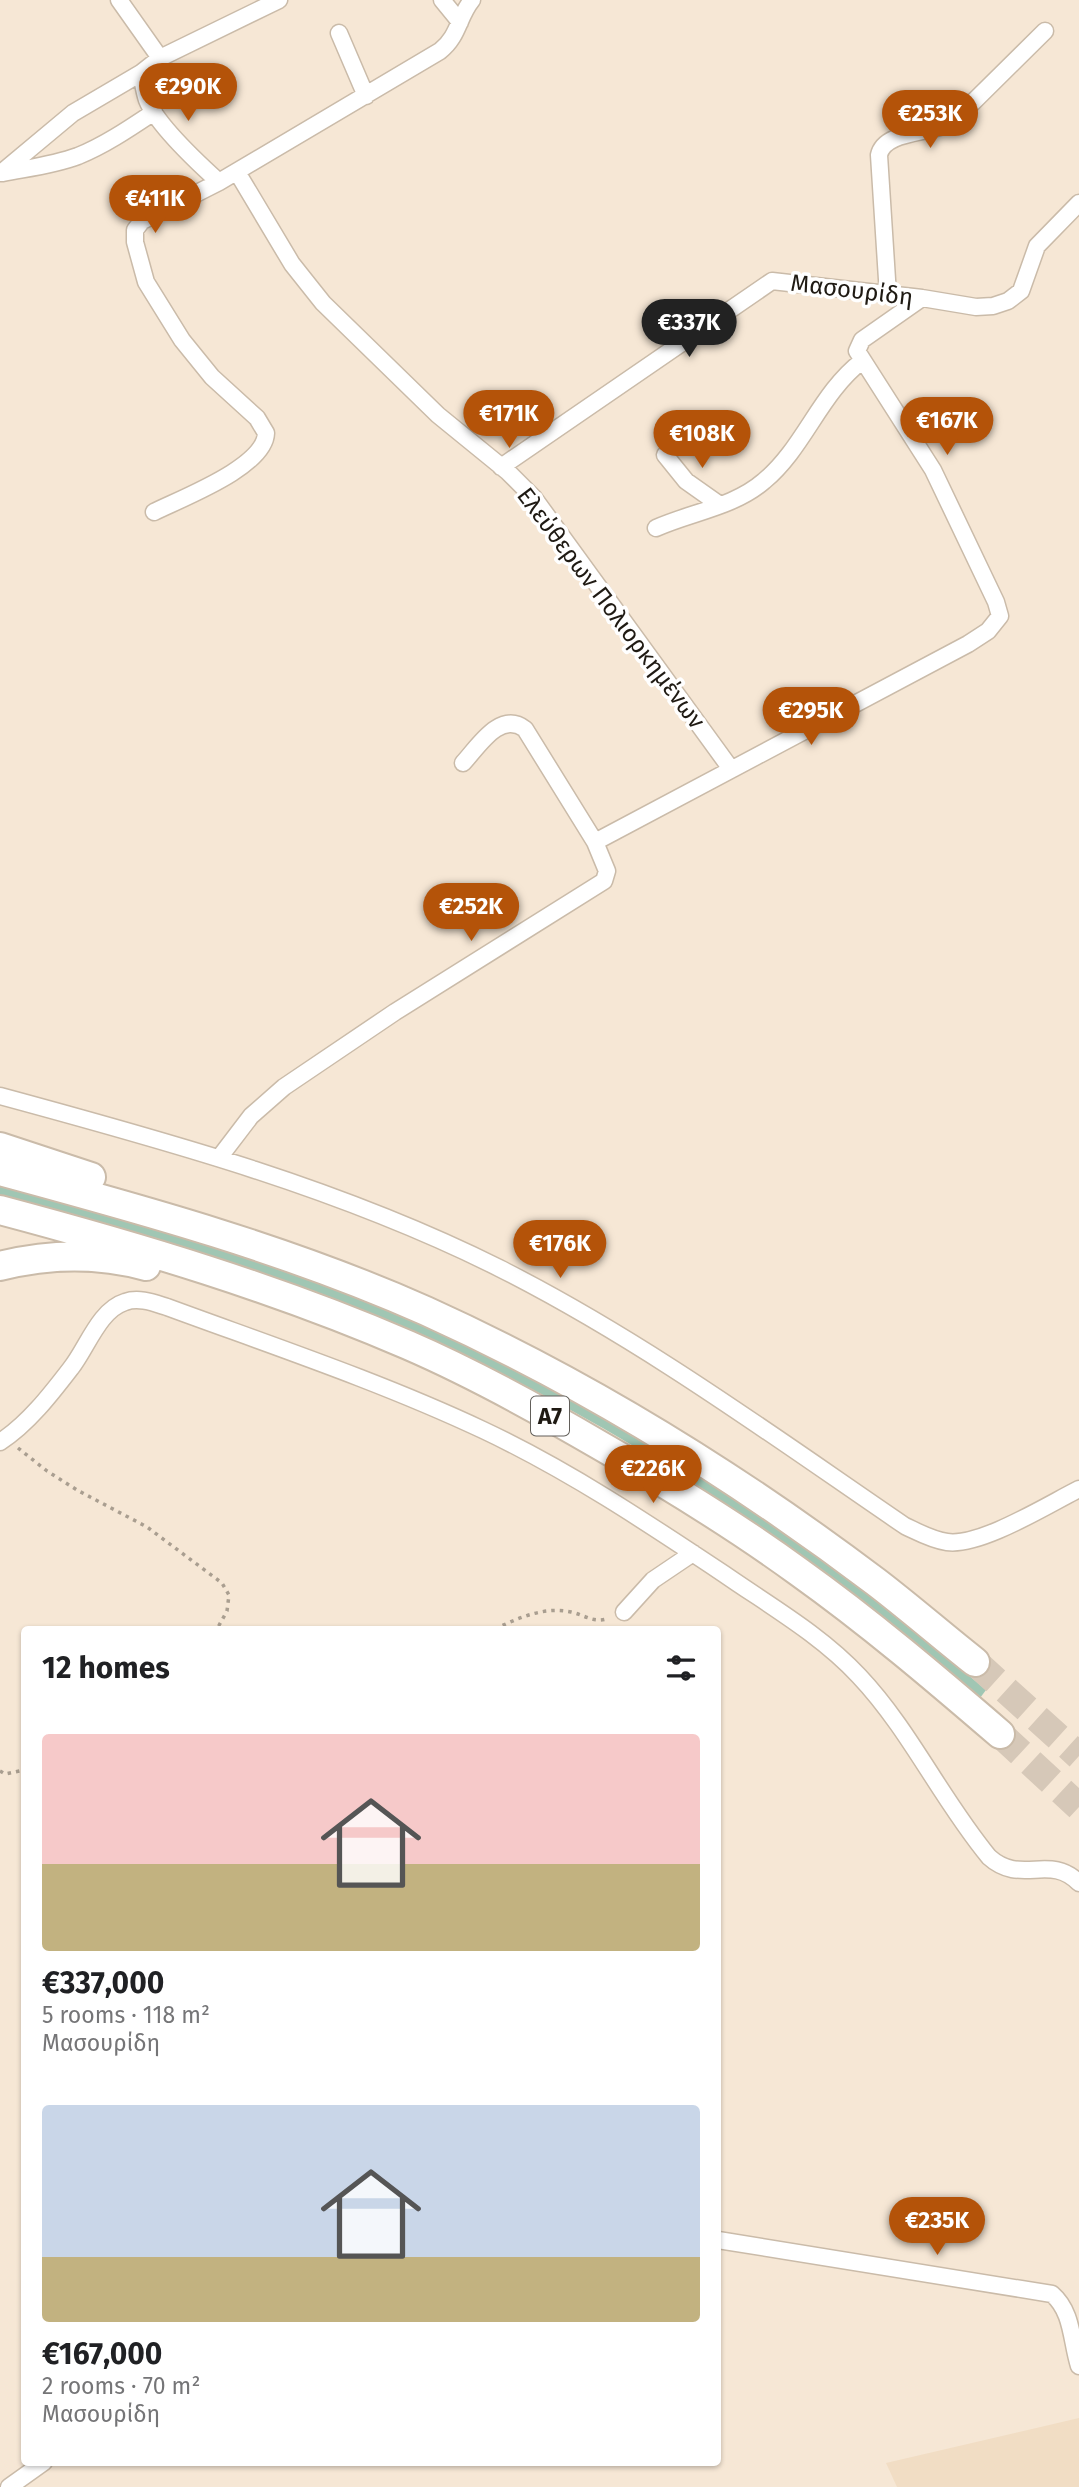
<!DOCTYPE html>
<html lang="en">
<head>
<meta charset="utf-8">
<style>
	body { margin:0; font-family:"Fira Sans",sans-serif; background:#f6f6f6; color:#202124; height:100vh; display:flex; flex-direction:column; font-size:26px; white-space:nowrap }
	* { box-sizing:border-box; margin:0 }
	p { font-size:23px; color:#757577 }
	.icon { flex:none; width:38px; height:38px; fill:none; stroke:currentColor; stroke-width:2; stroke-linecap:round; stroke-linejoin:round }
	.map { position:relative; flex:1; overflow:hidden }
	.sheet { position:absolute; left:21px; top:1626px; width:700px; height:840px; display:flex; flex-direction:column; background:#fff; border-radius:7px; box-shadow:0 2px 5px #0004 }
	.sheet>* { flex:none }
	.price { position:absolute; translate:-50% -60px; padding:0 16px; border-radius:24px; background:#b45309; color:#fff; font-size:23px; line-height:46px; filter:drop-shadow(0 2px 4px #0008) }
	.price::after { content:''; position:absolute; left:50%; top:42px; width:21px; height:16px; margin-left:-10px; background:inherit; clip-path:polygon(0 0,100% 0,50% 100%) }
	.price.active { background:#222; color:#fff }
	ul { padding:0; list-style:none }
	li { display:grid; align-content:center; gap:14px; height:371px; padding:0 21px }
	li span { display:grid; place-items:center; height:217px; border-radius:7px; color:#555 }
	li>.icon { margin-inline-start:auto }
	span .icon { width:126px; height:126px; fill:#fffc; stroke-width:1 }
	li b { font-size:30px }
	h2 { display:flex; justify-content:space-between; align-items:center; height:84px; padding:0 21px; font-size:30px }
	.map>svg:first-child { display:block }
	.built { fill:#f1ddc4 }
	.green { fill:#a0c6b3 }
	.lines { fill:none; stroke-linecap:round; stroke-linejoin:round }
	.highway-tunnel { stroke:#d6c8b8; stroke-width:28; stroke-dasharray:28 14; stroke-linecap:butt }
	.street-casing { stroke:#cabba9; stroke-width:19 }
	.highway-casing { stroke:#cabba9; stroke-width:32 }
	.path { stroke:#a99e90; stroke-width:3.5; stroke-dasharray:3.5 5; stroke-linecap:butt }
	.street { stroke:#fff; stroke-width:16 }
	.highway { stroke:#fff; stroke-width:28 }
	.labels { text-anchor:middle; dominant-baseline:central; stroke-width:7; stroke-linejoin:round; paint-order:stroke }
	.shield { fill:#fff; stroke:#625f5a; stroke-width:2 }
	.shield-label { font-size:23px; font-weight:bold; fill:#1f1a13 }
	.street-label { font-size:24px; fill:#1f1a13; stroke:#fff }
</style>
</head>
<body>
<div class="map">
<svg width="1079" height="2487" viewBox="0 0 1079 2487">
	<rect width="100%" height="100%" fill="#f6e7d5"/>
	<path class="built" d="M1079 2418V2487H897L886 2463Z"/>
	<path class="green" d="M0 1185C143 1224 286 1264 421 1324 488 1354 552 1389 615 1426 747 1503 870 1590 986 1690L980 1698C816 1553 618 1424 419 1334 284 1273 142 1234 0 1195Z"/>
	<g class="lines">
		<path class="highway-tunnel" d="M975 1662 1079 1756
			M1000 1734 1079 1807"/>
		<g class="street-casing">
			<path id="street" d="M119 0 160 58
				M442 0 460 22
				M339 33 366 96
				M141 73C143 82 144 91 147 100 157 125 198 163 219 182
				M237 172 292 264 323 303 438 415 508 472 534 498 731 769
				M1 173 73 113 141 73 160 58 279 0
				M3 173C28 168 54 165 78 156 105 145 130 128 154 112
				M888 295 879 155C885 129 935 135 955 120L1045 31
				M665 455 686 481 720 505
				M501 467 772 281 922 298 976 307 993 306 1008 301 1021 291 1037 246 1079 203
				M154 512C182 498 265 467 266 433L257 418 212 377 182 340 146 282 135 242V230L142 221 219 182 440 51C459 36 458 17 472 0
				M656 528C692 512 734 507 764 481 804 448 820 393 862 361
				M595 842 968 644 988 631 1000 616 996 602 933 470 857 351 862 340 922 298
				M0 1096C170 1142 341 1189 499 1268 642 1340 773 1436 905 1526 918 1532 932 1540 947 1542 980 1547 1047 1505 1079 1489
				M219 1158 251 1116 284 1087 395 1012 604 881 607 871 595 842 525 729C500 710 478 747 463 763
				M0 1442C28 1424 51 1394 71 1368 87 1348 99 1310 125 1302 139 1297 154 1303 167 1307 273 1346 381 1382 483 1430 568 1470 646 1522 724 1574 770 1606 821 1635 859 1676 910 1730 941 1799 989 1857 1021 1886 1050 1853 1079 1883
				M624 1612 653 1580 693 1553
				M718 2240 1052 2294C1073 2312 1071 2341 1079 2366
				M9 2487 44 2462"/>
		</g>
		<g class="highway-casing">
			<path id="highway" d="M0 1147 91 1177
				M0 1171C144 1210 289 1250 426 1311 585 1383 737 1477 876 1582 910 1608 942 1636 975 1662
				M0 1210C139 1247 276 1288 408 1345 475 1374 538 1409 601 1446 669 1485 736 1526 799 1572 869 1622 935 1678 1000 1734
				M0 1266C48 1254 98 1253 146 1266"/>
		</g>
		<path class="path" d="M18 1448 47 1471 77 1490 147 1527 222 1583 229 1595 227 1611 217 1629
			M495 1629C518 1618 545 1606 571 1612 585 1615 594 1624 609 1618
			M0 1771 5 1774 24 1770"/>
		<use href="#street" class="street"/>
		<use href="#highway" class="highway"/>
	</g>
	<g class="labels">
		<rect class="shield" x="531" y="1396.5" width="38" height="39" rx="5"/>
		<g class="shield-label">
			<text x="550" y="1416">Α7</text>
		</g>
		<g class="street-label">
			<text transform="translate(852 290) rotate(7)">Μασουρίδη</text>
			<text transform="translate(611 608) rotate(53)">Ελεύθερων Πολιορκημένων</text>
		</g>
	</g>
</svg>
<b class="price" style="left:188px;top:123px">€290K</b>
<b class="price" style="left:930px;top:150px">€253K</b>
<b class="price" style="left:155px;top:235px">€411K</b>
<b class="price active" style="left:689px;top:359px">€337K</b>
<b class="price" style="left:509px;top:450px">€171K</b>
<b class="price" style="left:947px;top:457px">€167K</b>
<b class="price" style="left:702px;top:470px">€108K</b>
<b class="price" style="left:811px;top:747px">€295K</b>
<b class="price" style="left:471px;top:943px">€252K</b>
<b class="price" style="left:560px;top:1280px">€176K</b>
<b class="price" style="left:653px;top:1505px">€226K</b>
<b class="price" style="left:937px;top:2257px">€235K</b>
<section class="sheet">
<h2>12 homes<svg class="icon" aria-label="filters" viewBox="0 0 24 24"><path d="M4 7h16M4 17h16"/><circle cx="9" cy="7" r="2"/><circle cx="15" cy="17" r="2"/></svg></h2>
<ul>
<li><span style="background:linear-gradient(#f6c9c9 60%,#c2b280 0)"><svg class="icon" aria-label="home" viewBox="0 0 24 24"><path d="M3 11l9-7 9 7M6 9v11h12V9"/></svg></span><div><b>€337,000</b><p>5 rooms · 118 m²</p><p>Μασουρίδη</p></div></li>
<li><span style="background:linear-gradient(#c9d6e8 70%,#c2b280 0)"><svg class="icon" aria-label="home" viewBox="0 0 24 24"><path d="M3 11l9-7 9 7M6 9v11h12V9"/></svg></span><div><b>€167,000</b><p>2 rooms · 70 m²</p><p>Μασουρίδη</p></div></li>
</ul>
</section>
</div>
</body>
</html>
